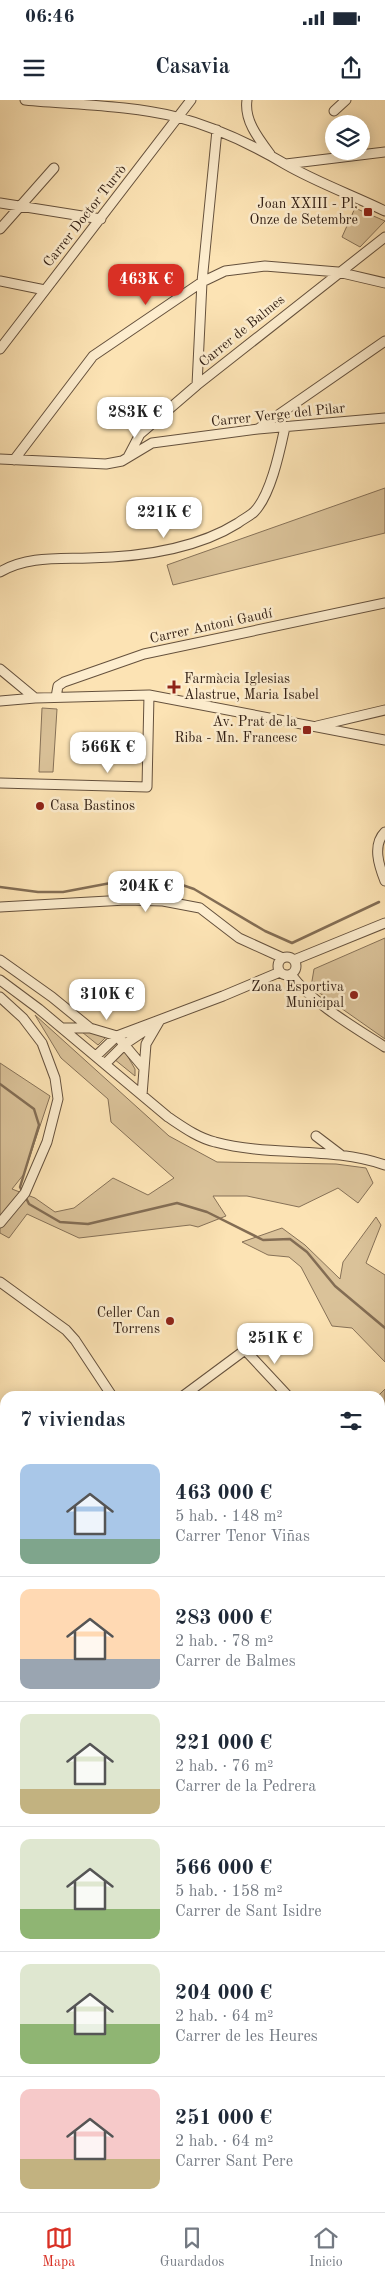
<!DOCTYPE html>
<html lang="es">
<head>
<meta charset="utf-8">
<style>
	body { margin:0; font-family:"Old Standard TT",serif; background:#f2f2f3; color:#1f2937; height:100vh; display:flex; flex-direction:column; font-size:19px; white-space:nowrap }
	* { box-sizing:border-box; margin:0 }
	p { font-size:16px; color:#747a83 }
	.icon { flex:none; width:28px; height:28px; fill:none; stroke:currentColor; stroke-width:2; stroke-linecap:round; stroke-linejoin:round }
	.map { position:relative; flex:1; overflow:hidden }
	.sheet { position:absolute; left:0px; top:1291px; width:385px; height:821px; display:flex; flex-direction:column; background:#fff; border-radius:15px 15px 0 0; box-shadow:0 2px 12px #0003 }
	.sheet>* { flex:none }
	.buttons { position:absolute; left:325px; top:15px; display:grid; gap:10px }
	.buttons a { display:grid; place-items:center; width:45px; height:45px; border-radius:50%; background:#fff; box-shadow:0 2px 12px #0003; font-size:25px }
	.price { position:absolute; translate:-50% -42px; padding:0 11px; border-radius:10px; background:#fff; color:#222; font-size:16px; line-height:32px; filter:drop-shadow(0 1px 2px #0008) }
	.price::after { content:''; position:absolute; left:50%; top:30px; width:15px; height:11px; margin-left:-8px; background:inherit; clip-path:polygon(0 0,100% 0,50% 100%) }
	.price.current { background:#d93025; color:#fff }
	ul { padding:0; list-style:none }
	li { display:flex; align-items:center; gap:15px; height:125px; padding:0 20px }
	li+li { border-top:1px solid #e0e1e3 }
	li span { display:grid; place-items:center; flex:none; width:140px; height:100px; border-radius:10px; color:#555 }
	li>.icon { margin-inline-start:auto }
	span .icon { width:60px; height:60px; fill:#fffc; stroke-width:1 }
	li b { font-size:21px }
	h2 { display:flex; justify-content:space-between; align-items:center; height:60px; padding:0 20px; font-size:21px }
	.status { display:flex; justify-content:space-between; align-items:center; height:35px; padding:0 25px; background:#fff; direction:ltr }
	.status svg { height:14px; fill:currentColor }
	header { display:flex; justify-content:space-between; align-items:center; height:65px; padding:0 20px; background:#fff; font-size:22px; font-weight:700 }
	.tab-bar { display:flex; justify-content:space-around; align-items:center; height:70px; border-top:1px solid #e0e1e3; background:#fff; font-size:14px; color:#747a83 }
	.tab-bar a { display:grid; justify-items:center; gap:2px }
	.tab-bar .current { color:#d93025 }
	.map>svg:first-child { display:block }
	.green { fill:#dac299; stroke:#867157 }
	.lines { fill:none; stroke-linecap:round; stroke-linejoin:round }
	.stream { stroke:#836d54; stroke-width:2.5 }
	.minor-casing { stroke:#65513d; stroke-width:11 }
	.minor { stroke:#fdedce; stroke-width:9 }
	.poi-dot { fill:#8f2418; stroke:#fdedce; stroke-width:2 }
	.labels { text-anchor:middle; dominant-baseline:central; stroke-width:5; stroke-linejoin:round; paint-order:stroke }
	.poi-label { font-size:14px; fill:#332015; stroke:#fdedce; text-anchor:end }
	.street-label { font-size:14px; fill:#332015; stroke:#fdedce }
</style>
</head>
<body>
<div class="status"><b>06:46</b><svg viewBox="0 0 49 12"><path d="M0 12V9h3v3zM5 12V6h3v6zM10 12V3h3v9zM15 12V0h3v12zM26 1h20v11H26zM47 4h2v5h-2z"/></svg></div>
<header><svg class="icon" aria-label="menu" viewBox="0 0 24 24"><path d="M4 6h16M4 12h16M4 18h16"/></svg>Casavia<svg class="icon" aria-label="share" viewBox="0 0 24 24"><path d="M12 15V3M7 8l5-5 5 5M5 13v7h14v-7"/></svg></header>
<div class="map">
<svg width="385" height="2112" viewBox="0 0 385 2112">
	<rect width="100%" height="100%" fill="#fce3b4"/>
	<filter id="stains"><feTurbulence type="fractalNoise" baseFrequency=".004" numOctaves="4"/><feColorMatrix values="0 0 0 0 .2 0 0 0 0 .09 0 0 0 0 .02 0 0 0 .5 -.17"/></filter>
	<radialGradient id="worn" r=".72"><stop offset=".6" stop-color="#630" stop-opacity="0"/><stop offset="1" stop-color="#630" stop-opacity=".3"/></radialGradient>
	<path class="green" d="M355 108 385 121 360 147 342 137Z
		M385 388V433L173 485 167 465Z
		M42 608 57 609 53 672H39Z
		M385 838V939L311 887 314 869Z
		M35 915 169 1036 217 1062 336 1064 366 1068 373 1083 358 1103 338 1088 299 1107 247 1096H213L226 1116 198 1127 190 1125 79 1138 27 1114 9 1138 0 1133V963L50 996 24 1074 12 1089 35 1098 55 1112 74 1108 113 1078 148 1095 174 1078 111 1022 108 999 61 958Z
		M85 931 106 937 98 945 82 932Z
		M124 950 135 969V976L114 959Z
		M376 1117 381 1125 366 1163 385 1175V1262L352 1228 332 1226 301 1167 289 1157 268 1155 242 1142 282 1128 305 1145 340 1179 343 1162Z
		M385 1289V2112H0V1315L5 1319V2108H380V1296H378Z"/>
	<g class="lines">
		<path class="stream" d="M0 787 38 792H63L153 775 194 789 265 831 292 843 379 802
			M0 984 34 1009 39 1025 20 1087 22 1091
			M25 1096 29 1104 60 1122 88 1124 177 1103 207 1112 263 1140 290 1139 307 1152 335 1186 385 1228"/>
		<g class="minor-casing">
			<path id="minor" d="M25 0C75 5 128 5 177 17 215 27 251 44 285 64 316 82 352 95 385 111
				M247 0C244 20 258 38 270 54
				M334 11 346 0
				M286 64 385 52
				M0 103 101 119
				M0 129 54 68
				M0 181 45 190
				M0 249 191 0
				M197 285 202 182 217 30
				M258 329 385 241
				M128 357 140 334 197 285 385 137
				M0 359 106 364 122 361 152 343 258 329 385 318
				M14 360 93 256 202 182 225 171 265 166 338 172 385 183
				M0 472C27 456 58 459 89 458 139 457 195 450 238 423 243 419 250 416 254 412 271 395 280 350 285 327
				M0 569 35 598
				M56 597 58 586 64 582 144 554 385 503
				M0 601 35 598 149 595 385 640
				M317 626 385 610
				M0 683 147 687 149 595
				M385 732C372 745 379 766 385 781
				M0 807 126 800 163 801 200 808 239 838 283 858
				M278 866a9 9 0 1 1 18 0a9 9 0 1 1-18 0Z
				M0 860 52 897 90 928 117 936 143 967
				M294 860 385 823
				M291 874C309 901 357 929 385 947
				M0 880 39 909 168 1017C183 1027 198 1038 215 1042 271 1057 331 1046 385 1065
				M0 897 23 918 42 943 55 978 58 999 47 1042 25 1093 0 1123
				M63 928H90
				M96 956 117 936 223 896 280 872
				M105 964 125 944 152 926
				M142 995 146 944 160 920
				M316 1036 341 1055
				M0 1182 66 1230 75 1240 112 1296
				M183 1296 245 1250 288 1296"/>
		</g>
		<use href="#minor" class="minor"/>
	</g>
	<g class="poi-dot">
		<rect x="363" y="107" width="10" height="10" rx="2.5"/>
		<path d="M171.5 579.5h5v5h5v5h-5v5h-5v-5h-5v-5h5z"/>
		<rect x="302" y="625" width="10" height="10" rx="2.5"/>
		<circle cx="40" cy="706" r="5"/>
		<circle cx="354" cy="895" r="5"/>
		<circle cx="170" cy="1221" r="5"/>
	</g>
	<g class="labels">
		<g class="poi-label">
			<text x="358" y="104">Joan XXIII - Pl.<tspan x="358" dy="16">Onze de Setembre</tspan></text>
			<text x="184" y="579" text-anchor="start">Farmàcia Iglesias<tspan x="184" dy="16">Alastrue, Maria Isabel</tspan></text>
			<text x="297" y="622">Av. Prat de la<tspan x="297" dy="16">Riba - Mn. Francesc</tspan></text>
			<text x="50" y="706" text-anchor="start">Casa Bastinos</text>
			<text x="344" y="887">Zona Esportiva<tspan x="344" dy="16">Municipal</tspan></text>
			<text x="160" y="1213">Celler Can<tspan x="160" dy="16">Torrens</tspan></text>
		</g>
		<g class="street-label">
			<text transform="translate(85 116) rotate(-52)">Carrer Doctor Turrò</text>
			<text transform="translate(242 231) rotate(-39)">Carrer de Balmes</text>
			<text transform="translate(278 315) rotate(-6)">Carrer Verge del Pilar</text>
			<text transform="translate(211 526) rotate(-12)">Carrer Antoni Gaudí</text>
		</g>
	</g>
	<rect width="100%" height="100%" filter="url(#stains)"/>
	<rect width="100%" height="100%" fill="url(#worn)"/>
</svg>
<div class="buttons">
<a><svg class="icon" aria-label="layers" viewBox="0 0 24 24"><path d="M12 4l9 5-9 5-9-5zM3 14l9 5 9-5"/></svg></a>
</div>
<b class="price current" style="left:146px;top:206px">463K €</b>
<b class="price" style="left:135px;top:339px">283K €</b>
<b class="price" style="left:164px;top:439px">221K €</b>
<b class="price" style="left:108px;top:674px">566K €</b>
<b class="price" style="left:146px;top:813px">204K €</b>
<b class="price" style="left:107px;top:921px">310K €</b>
<b class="price" style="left:275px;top:1265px">251K €</b>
<section class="sheet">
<h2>7 viviendas<svg class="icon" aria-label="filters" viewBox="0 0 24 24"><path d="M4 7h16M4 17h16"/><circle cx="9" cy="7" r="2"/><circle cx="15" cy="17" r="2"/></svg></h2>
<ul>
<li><span style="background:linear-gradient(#a9c7e8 75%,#7fa58c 0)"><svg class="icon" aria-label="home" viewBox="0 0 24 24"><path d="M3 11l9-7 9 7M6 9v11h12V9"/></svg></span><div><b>463 000 €</b><p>5 hab. · 148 m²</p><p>Carrer Tenor Viñas</p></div></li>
<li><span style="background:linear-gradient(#ffd9b3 70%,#9aa5b1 0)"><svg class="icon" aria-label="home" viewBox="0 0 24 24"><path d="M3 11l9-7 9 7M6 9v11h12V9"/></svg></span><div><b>283 000 €</b><p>2 hab. · 78 m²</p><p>Carrer de Balmes</p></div></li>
<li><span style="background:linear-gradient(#dfe7d0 75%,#c2b280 0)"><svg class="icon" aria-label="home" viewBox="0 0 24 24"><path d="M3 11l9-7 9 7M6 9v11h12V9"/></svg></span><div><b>221 000 €</b><p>2 hab. · 76 m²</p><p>Carrer de la Pedrera</p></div></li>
<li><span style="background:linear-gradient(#dfe7d0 70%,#8fb573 0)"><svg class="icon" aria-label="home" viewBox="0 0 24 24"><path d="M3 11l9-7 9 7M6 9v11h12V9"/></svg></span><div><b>566 000 €</b><p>5 hab. · 158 m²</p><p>Carrer de Sant Isidre</p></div></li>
<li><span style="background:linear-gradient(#dfe7d0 60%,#8fb573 0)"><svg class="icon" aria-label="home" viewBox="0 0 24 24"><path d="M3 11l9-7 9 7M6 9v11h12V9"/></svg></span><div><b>204 000 €</b><p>2 hab. · 64 m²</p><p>Carrer de les Heures</p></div></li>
<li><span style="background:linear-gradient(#f6c9c9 70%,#c2b280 0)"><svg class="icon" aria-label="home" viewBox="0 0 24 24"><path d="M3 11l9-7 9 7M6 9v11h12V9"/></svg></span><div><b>251 000 €</b><p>2 hab. · 64 m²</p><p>Carrer Sant Pere</p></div></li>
</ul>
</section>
</div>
<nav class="tab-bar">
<a class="current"><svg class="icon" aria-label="map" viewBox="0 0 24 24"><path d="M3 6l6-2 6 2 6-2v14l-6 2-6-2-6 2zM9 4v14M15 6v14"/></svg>Mapa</a>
<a><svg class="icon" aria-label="saved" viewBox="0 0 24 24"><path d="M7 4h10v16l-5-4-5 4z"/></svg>Guardados</a>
<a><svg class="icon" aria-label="home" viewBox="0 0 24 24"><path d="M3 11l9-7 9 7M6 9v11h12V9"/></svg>Inicio</a>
</nav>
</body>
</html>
